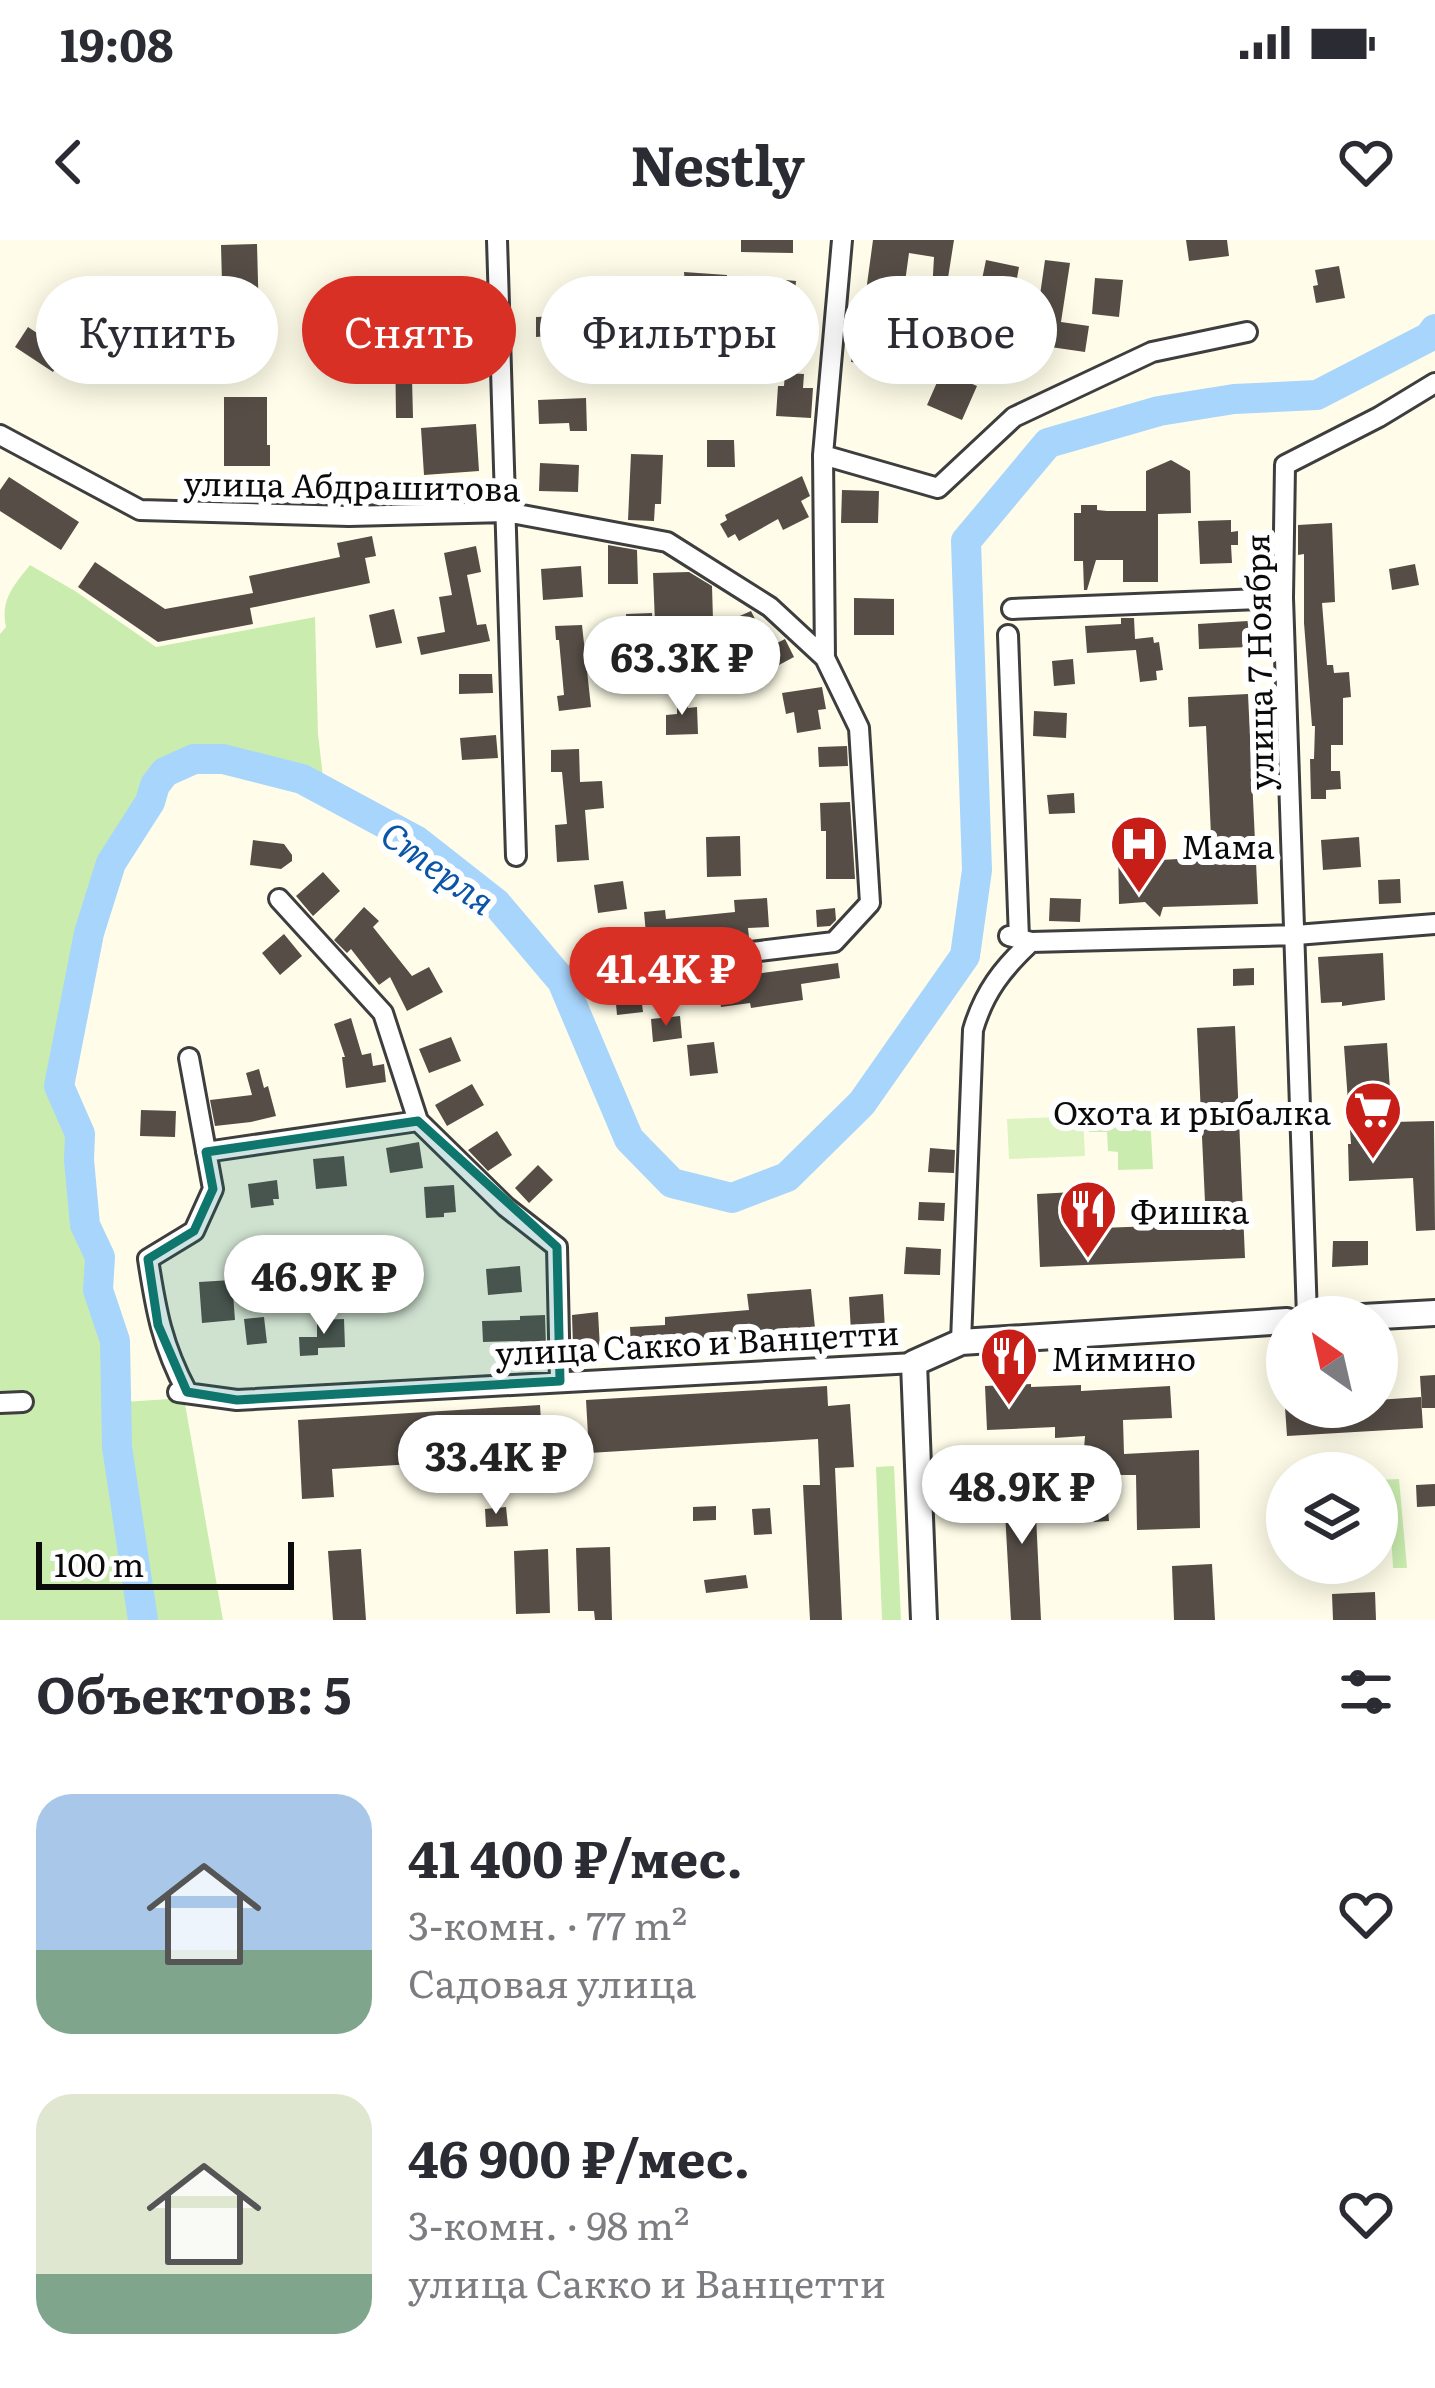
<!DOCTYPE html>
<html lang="ru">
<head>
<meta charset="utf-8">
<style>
	body { margin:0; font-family:Literata,serif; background:#f2f2f3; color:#2b2b33; height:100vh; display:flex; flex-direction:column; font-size:45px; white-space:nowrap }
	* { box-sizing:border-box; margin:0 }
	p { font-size:39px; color:#7c7c81 }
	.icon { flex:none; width:66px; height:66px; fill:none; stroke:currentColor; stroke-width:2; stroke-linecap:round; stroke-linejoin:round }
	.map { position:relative; height:1380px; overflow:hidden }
	.drawer { display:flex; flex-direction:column; background:#fff; flex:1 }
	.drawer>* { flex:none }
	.hud { position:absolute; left:36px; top:36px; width:1365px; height:108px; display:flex; gap:24px }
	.needle { width:78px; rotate:326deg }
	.controls { position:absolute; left:1266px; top:1056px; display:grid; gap:24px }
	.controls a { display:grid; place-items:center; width:132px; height:132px; border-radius:50%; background:#fff; box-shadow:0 6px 30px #0003; font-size:60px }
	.scale { position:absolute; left:36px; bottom:30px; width:258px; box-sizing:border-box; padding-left:12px; border:6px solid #0b0b0b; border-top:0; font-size:33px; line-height:42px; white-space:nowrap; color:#0b0b0b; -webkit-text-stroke:9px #fff; paint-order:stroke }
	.price { position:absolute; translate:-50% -102px; padding:0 27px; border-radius:42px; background:#fff; color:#222; font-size:39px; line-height:78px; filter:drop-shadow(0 3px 6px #0008) }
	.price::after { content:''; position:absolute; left:50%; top:72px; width:36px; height:27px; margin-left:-18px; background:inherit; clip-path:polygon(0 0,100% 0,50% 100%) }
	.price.active { background:#d93025; color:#fff }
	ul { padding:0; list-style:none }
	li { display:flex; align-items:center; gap:36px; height:300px; padding:0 36px }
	li span { display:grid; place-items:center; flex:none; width:336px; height:240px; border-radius:36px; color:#555 }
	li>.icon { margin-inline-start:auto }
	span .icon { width:144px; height:144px; fill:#fffc; stroke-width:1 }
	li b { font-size:51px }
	h2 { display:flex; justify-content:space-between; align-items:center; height:144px; padding:0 36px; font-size:51px }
	.pill { padding:0 42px; border-radius:54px; background:#fff; box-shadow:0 6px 30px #0003; font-size:42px; line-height:108px }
	.pill.active { background:#d93025; color:#fff }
	.status { display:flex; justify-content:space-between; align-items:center; height:84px; padding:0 60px; background:#fff; direction:ltr }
	.status svg { height:33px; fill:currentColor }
	header { display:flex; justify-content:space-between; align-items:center; height:156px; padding:0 36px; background:#fff; font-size:54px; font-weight:700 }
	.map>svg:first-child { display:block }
	.green { fill:#caedaf }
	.pitch { fill:#def3c2 }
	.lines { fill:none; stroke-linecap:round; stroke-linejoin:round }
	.river { stroke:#a8d5fc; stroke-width:30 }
	.building { fill:#554d46 }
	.minor-casing { stroke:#3e3e3e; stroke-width:24 }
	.tertiary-casing { stroke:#3e3e3e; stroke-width:30 }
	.minor { stroke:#fff; stroke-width:18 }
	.tertiary { stroke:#fff; stroke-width:24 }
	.marked { fill:#0f766e; fill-opacity:0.2; stroke:#0f766e; stroke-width:9; stroke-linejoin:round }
	.labels { text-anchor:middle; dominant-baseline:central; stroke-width:12; stroke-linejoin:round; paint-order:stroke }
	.street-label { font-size:33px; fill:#0b0b0b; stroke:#fff }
	.poi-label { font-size:33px; fill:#0b0b0b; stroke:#fff; text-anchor:start }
	.water-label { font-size:36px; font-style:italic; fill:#0a55a7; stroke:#fff }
</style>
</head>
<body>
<div class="status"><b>19:08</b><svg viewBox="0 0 49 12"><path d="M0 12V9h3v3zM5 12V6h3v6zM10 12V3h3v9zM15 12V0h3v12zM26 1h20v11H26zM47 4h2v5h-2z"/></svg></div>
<header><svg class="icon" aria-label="back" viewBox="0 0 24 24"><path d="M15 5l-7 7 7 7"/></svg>Nestly<svg class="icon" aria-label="heart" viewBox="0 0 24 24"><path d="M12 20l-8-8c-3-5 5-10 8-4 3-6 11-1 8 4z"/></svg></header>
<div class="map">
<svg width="1435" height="1380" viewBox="0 0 1435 1380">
	<rect width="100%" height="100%" fill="#fffde9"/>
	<path class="green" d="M30 325 75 351 156 407 315 377 318 494 323 537 225 510 187 511 153 531 139 564 102 618 85 670 57 821 48 846 70 893 72 984 89 1018 90 1048 106 1103 110 1209 134 1380H0V394L6 387C0 360 14 345 30 325Z
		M1150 875 1153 929 1118 930V912L1108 911 1107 892H1089L1088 877Z
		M184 1158 223 1380H152L124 1162Z
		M894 1226 901 1380H882L876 1227Z
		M1399 1239 1407 1328H1393L1391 1291 1377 1290V1240Z"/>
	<path class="pitch" d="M1083 876 1085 916 1009 919 1007 879Z"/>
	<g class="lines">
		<path class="river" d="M143 1380 117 1207 115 1101 98 1050 100 1017 85 985 79 920 80 894 59 846 89 693 111 623 150 562 155 545 165 532 194 519H223L302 539 417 601 496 663 562 741 629 899 672 943 732 958 787 937 862 863 965 716 977 630 966 301 1048 203 1159 171 1234 159 1317 155 1429 97 1435 89"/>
	</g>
	<path class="building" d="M741 0H793V13L741 12Z
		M873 0H954L948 38 952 39 951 70 931 69 934 17 909 13 902 64 865 59Z
		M1186 0H1227L1229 16 1189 21Z
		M257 4 259 79 223 80 221 5Z
		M986 20 1019 27 1014 55 980 49Z
		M1045 20 1070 23 1061 82 1089 86 1085 112 1023 103 1021 131 979 129 982 89 1045 92 1050 63 1039 62Z
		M1339 26 1345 58 1316 63 1313 46 1318 45 1315 30Z
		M684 32 727 35V44H724V60L693 61 692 46H685Z
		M765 38 796 41 793 77H802L801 98 772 97 774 70 762 69Z
		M1095 38 1123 40 1119 77 1092 74Z
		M470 54 472 94 441 96 439 55Z
		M562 76V95L536 97V77Z
		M71 82 80 89 53 132 15 107 28 87 55 105Z
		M728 96 729 123 717 124 718 134 692 135 690 97Z
		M395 97H411L413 178H396Z
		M855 97 873 99 869 124 851 122Z
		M942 131 977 146 962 180 927 165Z
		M785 133 804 134 803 148H813L811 178 776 176 778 146H784Z
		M224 157H267V205H270V226H224Z
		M586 158 587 191H570L569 183 539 184 538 160Z
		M476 184 479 231 424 235 421 188Z
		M707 200H734L735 227H707Z
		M631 214 663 215 661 264H655L654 281 628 280Z
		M1171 220 1190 231 1191 273 1158 274V342H1123V320H1096L1087 350H1084L1083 321H1074V273H1081V265H1097V270L1107 271H1146V231Z
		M540 223 579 225 578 252 539 251Z
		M802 236 810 256 801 261 809 277 783 290 778 279 739 301 735 294 728 298 720 284 727 280 725 275Z
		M9 237 79 282 61 310 0 271V250Z
		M842 250 879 251 878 283H841Z
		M1231 280V292L1238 291V305H1231L1232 323 1200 324 1198 281Z
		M1332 283 1335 362 1322 363 1327 425H1333L1334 433 1349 432 1351 457 1343 458V505H1331V531H1340L1341 549 1326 550V559H1311L1310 519H1314L1315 486H1312L1304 383V314L1298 315V285Z
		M372 296 376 316 365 318 370 343 250 368 253 384 158 402 78 347 95 322 165 369 253 353 249 336 340 317 337 303Z
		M608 305 637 310 638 344H608Z
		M476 306 481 332 467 335 477 385 486 384 490 401 421 415 417 397 445 392 439 357 452 355 444 313Z
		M1415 324 1419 345 1392 350 1389 329Z
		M581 326 583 357 543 360 541 329Z
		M689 332 712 346 713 380 655 383 653 333Z
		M854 358 894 359V395H854Z
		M394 369 402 403 376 408 369 375Z
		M751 371 769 407 785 399 794 417 762 434 748 405 738 410 726 382Z
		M652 373 653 389 627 390 626 374Z
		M1121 378H1134L1135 399 1153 397 1154 403 1159 402 1163 430 1156 431 1157 440 1140 442 1136 410 1087 413 1085 386 1121 384Z
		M1248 381 1249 407 1199 409 1198 384Z
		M582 385 591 467 559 471 557 456 564 455 559 400H556L555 386Z
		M1073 419 1075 444 1054 446 1052 421Z
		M459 434H492L493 453 459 454Z
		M680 442 688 468 697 467 698 494 666 495V475L677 474V443Z
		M822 447 826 469 818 470 821 489 797 493 794 472 786 474 782 453Z
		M1248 454 1258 664 1163 667 1160 677 1145 662 1119 664 1118 605H1122L1121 593H1134L1142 586 1156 605 1161 620 1212 617 1206 486 1189 487 1188 457Z
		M1034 471 1067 473 1066 498 1033 496Z
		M496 495 498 518 462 520 460 498Z
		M847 506 848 526 819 527 818 507Z
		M579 509 580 542 602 541 604 568 585 570 589 620 557 622 555 585 567 584 562 532H551V510Z
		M1074 553 1075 573 1049 574 1047 555Z
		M850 562 855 639H826V591H821L820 563Z
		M740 596 741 636 707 637 706 597Z
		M1359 597 1361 627 1323 630 1321 600Z
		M253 600 284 604 292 615V621L281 629 250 625Z
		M323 632 340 651 313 676 296 656Z
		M1400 639 1401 663 1379 664 1378 640Z
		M623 641 627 669 598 673 594 645Z
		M767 658 769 687 748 688 749 698 647 705 644 672 665 670 666 679 735 672 734 660Z
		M1050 658 1081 659 1080 682 1049 681Z
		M364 667 379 681 373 687 412 736 429 727 443 752 407 771 390 737 379 745 351 709 347 713 334 700Z
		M835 668 836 680 830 686 817 687 816 670Z
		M284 694 302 716 280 735 262 713Z
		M1383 713 1385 760 1342 766V762L1321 763 1318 717Z
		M838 723 840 738 801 744 803 760 751 768 750 763 721 767 717 739Z
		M1254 728V745L1233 746V729Z
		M639 740 643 772 617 775 614 743Z
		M680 776 682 798 653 802 651 779Z
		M351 778 362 815 371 813 373 826 384 824 386 842 346 848 342 817H345L334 784Z
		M1235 786 1245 1018 1040 1027 1037 954 1074 952 1075 989 1206 984 1197 788Z
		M451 797 461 821 429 833 419 809Z
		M714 802 718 833 690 836 687 805Z
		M1387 803 1392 882 1434 881 1435 990 1416 991 1413 938 1349 941 1348 904H1351L1344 806Z
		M259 829 264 848 268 846 276 876 251 882 215 886 210 860 252 855 246 833Z
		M472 844 484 865 447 886 435 865Z
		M141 870 176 871 175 897 140 896Z
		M497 891 512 915 488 931 468 910Z
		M419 902 423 928 390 933 386 908Z
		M930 908 955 910 954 933 928 932Z
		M344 916 347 946 316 949 313 919Z
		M538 925 553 940 529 963 515 948Z
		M277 940 279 959H273L274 965 251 968 248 944Z
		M454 945 456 972 444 973V977L426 978 424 947Z
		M919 962 945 963 944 981 918 980Z
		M1333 1001H1368V1025L1332 1027Z
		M906 1007 941 1009 940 1035 904 1034Z
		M245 1009H268V1036H245Z
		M295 1017H314V1046H295Z
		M520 1026 522 1052 488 1055 486 1029Z
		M232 1040 235 1080 202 1083 199 1042Z
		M811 1049 815 1088 772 1093 773 1097 631 1106 630 1087 665 1085V1077L749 1070 747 1054Z
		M883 1054 885 1090 851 1092 849 1057Z
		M598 1072 600 1108 576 1110 575 1106H573L572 1075Z
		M545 1075 546 1106 520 1107V1101L483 1102 482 1081 520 1080V1076Z
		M264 1077 267 1103 247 1105 244 1079Z
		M344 1079 345 1107 318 1108V1115L300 1116 299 1097H317V1080Z
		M1435 1135V1168H1422L1420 1136Z
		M1031 1144V1147L1081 1145V1151L1170 1146 1172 1178 1123 1180 1124 1214 1199 1210 1200 1288 1137 1290 1136 1235H1105L1109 1281 1094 1282 1089 1235H1082L1085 1196 1055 1198V1187L987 1190 985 1146Z
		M827 1146 828 1166 850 1164 854 1227 835 1228 842 1380H810L803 1245H820L818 1199 589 1213 586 1160Z
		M1421 1157 1423 1188 1287 1196 1285 1167H1377V1160Z
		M540 1165 543 1216 332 1229 334 1257 302 1259 298 1180Z
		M1034 1234 1041 1380H1011L1003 1236Z
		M1435 1244V1266L1417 1267 1416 1245Z
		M716 1266V1280L693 1281V1267Z
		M506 1267 508 1286 486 1287 485 1269Z
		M770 1268 772 1294 754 1295 752 1269Z
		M610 1307 612 1380H595L594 1371H578L576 1308Z
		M361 1309 366 1380H333L328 1311Z
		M548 1309 550 1373 516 1374 514 1311Z
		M1212 1324 1215 1380H1174L1172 1326Z
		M746 1335 748 1348 706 1353 704 1340Z
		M1375 1352 1376 1380H1333L1332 1354Z"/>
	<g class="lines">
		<g class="minor-casing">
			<path id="minor" d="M497 0 516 616
				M0 195 140 270 349 276 506 272 667 302 770 367 825 418
				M823 215 938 248 1014 177 1152 112 1247 92
				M1012 369 1283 358
				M1008 395 1019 699
				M279 659 383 773 418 881 506 967 557 1007 560 1141
				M1009 696 1031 702 1296 695 1435 684
				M602 730 834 702 870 663 859 488 825 418 823 215 842 0
				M206 912 418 881
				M1307 1077 1283 358 1285 225 1379 177 1435 143
				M961 1102 973 790C984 752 1003 728 1031 702
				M178 1152 237 1160 914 1123
				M187 1152C162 1105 156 1071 148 1019L194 991 213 949 189 818
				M0 1163 23 1162"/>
		</g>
		<g class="tertiary-casing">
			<path id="tertiary" d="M1363 1077 1435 1073
				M924 1380 914 1123 961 1102 1287 1081"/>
		</g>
		<use href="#minor" class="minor"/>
		<use href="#tertiary" class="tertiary"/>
	</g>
	<path class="marked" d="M418 881 557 1007 560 1141 237 1160 187 1152 158 1085 148 1019 194 991 213 949 206 912Z"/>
	<defs>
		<g id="hospital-pin" transform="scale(3)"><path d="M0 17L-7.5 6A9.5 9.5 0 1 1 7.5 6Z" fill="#c71e17" stroke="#fff"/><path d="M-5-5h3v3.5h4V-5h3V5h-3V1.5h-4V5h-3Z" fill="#fff"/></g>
		<g id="supermarket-pin" transform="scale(3)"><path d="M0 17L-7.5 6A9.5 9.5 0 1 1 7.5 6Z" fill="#c71e17" stroke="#fff"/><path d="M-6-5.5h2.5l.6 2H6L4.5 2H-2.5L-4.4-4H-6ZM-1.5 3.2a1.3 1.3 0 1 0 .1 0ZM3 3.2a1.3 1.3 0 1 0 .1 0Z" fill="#fff"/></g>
		<g id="restaurant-pin" transform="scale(3)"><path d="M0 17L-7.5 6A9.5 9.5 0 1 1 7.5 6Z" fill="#c71e17" stroke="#fff"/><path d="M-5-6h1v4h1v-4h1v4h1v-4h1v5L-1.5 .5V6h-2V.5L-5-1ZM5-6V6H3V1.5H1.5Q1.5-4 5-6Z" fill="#fff"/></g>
	</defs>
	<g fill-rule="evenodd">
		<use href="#hospital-pin" x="1139" y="604"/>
		<use href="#supermarket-pin" x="1373" y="870"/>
		<use href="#restaurant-pin" x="1088" y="969"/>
		<use href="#restaurant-pin" x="1009" y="1116"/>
	</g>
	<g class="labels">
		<g class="street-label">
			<text transform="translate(352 244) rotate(1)">улица Абдрашитова</text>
			<text transform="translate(1257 422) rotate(-91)">улица 7 Ноября</text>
			<text transform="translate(697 1101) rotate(-3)">улица Сакко и Ванцетти</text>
		</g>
		<g class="poi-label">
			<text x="1181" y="604">Мама</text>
			<text x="1331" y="870" text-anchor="end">Охота и рыбалка</text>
			<text x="1130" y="969">Фишка</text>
			<text x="1051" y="1116">Мимино</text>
		</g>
		<g class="water-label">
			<text transform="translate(439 626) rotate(36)">Стерля</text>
		</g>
	</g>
</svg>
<div class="controls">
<a><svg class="needle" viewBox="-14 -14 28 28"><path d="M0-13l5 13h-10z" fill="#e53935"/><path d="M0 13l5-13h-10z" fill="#7c7c81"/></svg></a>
<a><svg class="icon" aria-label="layers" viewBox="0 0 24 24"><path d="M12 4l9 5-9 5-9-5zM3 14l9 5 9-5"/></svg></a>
</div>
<div class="scale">100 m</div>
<b class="price" style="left:682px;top:478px">63.3K ₽</b>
<b class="price active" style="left:666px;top:789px">41.4K ₽</b>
<b class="price" style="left:324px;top:1097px">46.9K ₽</b>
<b class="price" style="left:496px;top:1277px">33.4K ₽</b>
<b class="price" style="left:1022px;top:1307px">48.9K ₽</b>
<div class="hud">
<a class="pill">Купить</a>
<a class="pill active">Снять</a>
<a class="pill">Фильтры</a>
<a class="pill">Новое</a>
</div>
</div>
<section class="drawer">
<h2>Объектов: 5<svg class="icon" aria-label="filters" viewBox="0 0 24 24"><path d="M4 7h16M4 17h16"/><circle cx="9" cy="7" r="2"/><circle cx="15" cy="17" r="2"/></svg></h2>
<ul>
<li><span style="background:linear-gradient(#a9c7e8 65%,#7fa58c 0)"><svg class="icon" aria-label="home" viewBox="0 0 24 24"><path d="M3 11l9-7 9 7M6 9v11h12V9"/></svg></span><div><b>41 400 ₽/мес.</b><p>3-комн. · 77 m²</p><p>Садовая улица</p></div><svg class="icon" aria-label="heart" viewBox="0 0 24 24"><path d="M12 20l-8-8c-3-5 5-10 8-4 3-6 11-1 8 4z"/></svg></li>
<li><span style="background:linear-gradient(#dfe7d0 75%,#7fa58c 0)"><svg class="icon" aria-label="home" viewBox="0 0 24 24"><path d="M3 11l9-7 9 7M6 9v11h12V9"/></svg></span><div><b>46 900 ₽/мес.</b><p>3-комн. · 98 m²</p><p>улица Сакко и Ванцетти</p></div><svg class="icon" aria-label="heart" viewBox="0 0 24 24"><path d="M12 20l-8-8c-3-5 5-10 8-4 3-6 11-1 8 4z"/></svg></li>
</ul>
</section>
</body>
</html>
